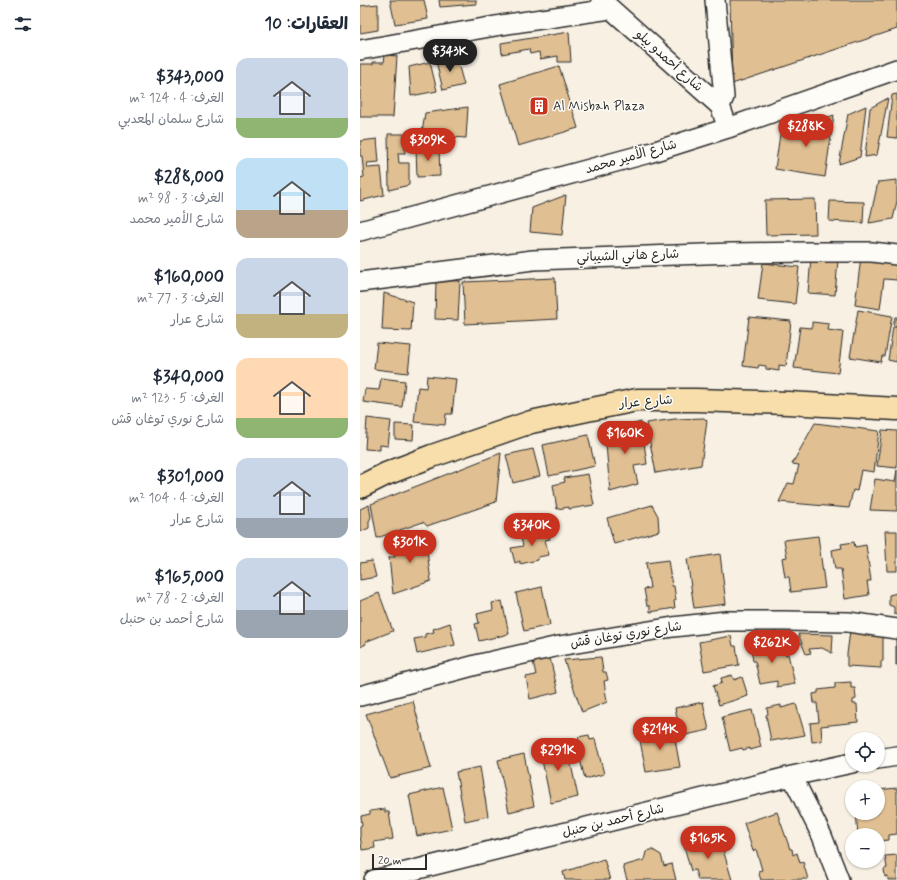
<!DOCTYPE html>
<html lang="ar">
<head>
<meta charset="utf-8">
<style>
	body { margin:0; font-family:Mynerve,"Playpen Sans Arabic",sans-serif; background:#f2f2f3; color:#1f2937; direction:rtl; height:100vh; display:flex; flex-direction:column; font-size:15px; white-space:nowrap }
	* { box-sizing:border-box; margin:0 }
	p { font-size:13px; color:#747a83 }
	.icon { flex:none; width:22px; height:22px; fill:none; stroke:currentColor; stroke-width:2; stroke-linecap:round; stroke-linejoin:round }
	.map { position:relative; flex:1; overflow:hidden; direction:ltr }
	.details { display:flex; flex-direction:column; background:#fff; width:360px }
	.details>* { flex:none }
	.tools { position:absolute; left:485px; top:732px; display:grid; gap:8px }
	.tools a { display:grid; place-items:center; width:40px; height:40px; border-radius:50%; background:#fff; box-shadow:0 1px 3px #0004; font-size:20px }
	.scale { position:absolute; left:12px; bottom:10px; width:55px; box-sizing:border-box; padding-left:4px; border:2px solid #2b2b2b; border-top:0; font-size:11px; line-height:14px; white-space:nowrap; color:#2b2b2b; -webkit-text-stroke:3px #fdfcf7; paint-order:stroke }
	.price { position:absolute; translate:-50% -34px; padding:0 9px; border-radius:14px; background:#c8321e; color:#fff; font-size:13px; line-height:26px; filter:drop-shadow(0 1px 2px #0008) }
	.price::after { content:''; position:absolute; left:50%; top:24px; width:12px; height:9px; margin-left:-6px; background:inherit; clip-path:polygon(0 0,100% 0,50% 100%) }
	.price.current { background:#222; color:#fff }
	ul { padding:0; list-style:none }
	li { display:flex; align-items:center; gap:12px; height:100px; padding:0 12px }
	li span { display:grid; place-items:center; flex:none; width:112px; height:80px; border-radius:12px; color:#555 }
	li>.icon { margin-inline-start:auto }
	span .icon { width:48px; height:48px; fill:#fffc; stroke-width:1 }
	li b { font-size:17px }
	h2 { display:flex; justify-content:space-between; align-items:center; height:48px; padding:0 12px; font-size:17px }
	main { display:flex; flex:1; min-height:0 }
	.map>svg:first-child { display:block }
	.building { fill:#e0bf92; stroke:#2b2b2b }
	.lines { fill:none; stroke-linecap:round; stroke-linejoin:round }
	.minor-casing { stroke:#2b2b2b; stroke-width:22 }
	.major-casing { stroke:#2b2b2b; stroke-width:25 }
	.minor { stroke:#fdfcf7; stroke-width:19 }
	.major { stroke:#f8deab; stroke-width:22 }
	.labels { text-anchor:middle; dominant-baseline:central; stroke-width:3; stroke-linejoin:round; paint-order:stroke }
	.street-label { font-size:13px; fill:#2b2b2b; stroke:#fdfcf7 }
	.poi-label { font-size:13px; fill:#2b2b2b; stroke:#fdfcf7; text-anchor:start }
</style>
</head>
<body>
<main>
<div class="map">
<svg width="537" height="880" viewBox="0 0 537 880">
	<rect width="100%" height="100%" fill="#f7f0e3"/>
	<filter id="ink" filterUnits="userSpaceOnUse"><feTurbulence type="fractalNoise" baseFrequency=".025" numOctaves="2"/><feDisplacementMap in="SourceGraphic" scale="8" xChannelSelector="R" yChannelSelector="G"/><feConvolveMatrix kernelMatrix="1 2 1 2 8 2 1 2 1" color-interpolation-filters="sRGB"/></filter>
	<g filter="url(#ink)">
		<path class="building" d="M30 0H64L68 19 35 24Z
			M79 0H116V4L80 7Z
			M370 0H537V29L372 84Z
			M18 4V30L0 33V6Z
			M209 32 211 62H198V56L180 59 179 52 170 54 169 49 142 54 141 43Z
			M25 55 37 56 33 117H0V64H13V62H24Z
			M96 56 104 85 83 90 76 61Z
			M70 62 77 91 51 96 49 67Z
			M199 66 218 128 158 146 140 84Z
			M537 94V138L527 137 532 95Z
			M528 98 517 155 505 157 510 108Z
			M506 106 500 157 479 164 488 114Z
			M108 107 106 138 91 137V145L60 146 65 113Z
			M474 115 465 177 415 169 420 134Z
			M28 134H44L45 153H38L39 163H49V185L29 190Z
			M17 139 19 162 7 163 8 168 21 167 24 195 0 201V178L4 177 2 156H0V141Z
			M79 147 80 176 57 177 56 148Z
			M537 180V201L533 219 509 223 518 182Z
			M206 195 202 235 170 232 172 208Z
			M455 199 456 234 406 235 405 200Z
			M470 201 504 202 503 223 469 221Z
			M501 257 537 261V280L524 279 520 309 495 305Z
			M451 258 478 260 475 295 448 293Z
			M403 263 439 267 435 304 398 300Z
			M195 278 197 319 105 324 103 282Z
			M76 280 100 281 98 320 75 319Z
			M24 293 53 302 51 331 22 330Z
			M498 310 532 316 525 356H522L521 362 490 357Z
			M389 317 431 321 426 366 419 365V371L406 369V366L399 365 398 368 383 366Z
			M535 317H537V326L533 325Z
			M452 322 469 324 468 330 483 332 478 373 434 368 440 327 452 328Z
			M533 327H537V362L528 360Z
			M17 343 51 346 48 373 14 369Z
			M67 376 96 379 92 414H86L85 425 54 422 58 387 66 388Z
			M21 378 45 381 42 407 3 402 5 389 19 390Z
			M7 418 31 421 28 446 20 445V450L5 449Z
			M344 418 347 421 341 465 296 473 286 423 315 419Z
			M281 422 287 464 274 466 278 484 250 492 245 432Z
			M455 423 519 431 514 472 501 470 497 491 493 490 489 508 419 502 428 483 434 484 439 465 432 464Z
			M35 424 54 425 53 440 35 439Z
			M522 430 537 431V468L517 466Z
			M228 435 235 466 189 476 183 445Z
			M173 449 180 476 153 483 146 455Z
			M141 453 136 502 67 526 63 522 17 538 11 504Z
			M537 470V511L510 510 515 479 535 482Z
			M228 474 234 505 209 509V507L197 509 193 485 205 482 204 478Z
			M9 505 11 517 9 521V528L0 532V509Z
			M292 505 298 516 299 531 254 544 247 518Z
			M187 528 190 539 185 540 189 555 178 557V560L160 564V561L155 563 151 548 163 546 160 534Z
			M62 530 63 545 66 544 71 581 33 594 29 557H35L33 544 44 542 50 534Z
			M525 531H537V571H527Z
			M458 536 465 588 431 592 429 577H425L422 558 427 557 424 540Z
			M494 542 495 547 506 545 511 581H507L509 595 485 599 481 569H475L472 550 482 548 481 544Z
			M360 554 366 604 334 608 327 559Z
			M308 560 312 586H314L316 600 314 601 315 608 290 612V606H287L284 589 290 588 286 563Z
			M12 561 16 577 0 580V563Z
			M182 587 190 625 164 631 156 593Z
			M19 593 33 631 5 642 6 644 0 647V601Z
			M537 593V615L534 614V607L529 605V595Z
			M142 601 149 634 119 641 115 624 119 623 117 614 133 610 132 603Z
			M90 623 95 645 57 654 54 639 65 637V634L74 632 73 629Z
			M490 631 523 635V661H521V668L487 666V654Z
			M438 634 473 635 472 653 462 648 449 649 451 653 446 654Z
			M371 636 373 646H376L379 665 344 671 339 642Z
			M536 639H537V665H536Z
			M405 642V646L423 643 425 655 428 654 435 684 417 687V681L400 684 395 661H393L390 644Z
			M241 657 243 672H246L248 680 244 681 247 702 222 712 204 660Z
			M190 658 198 692 170 699 166 677 176 675 173 661Z
			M372 675 374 680 382 677 388 696 359 705 353 686 362 683 361 678Z
			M491 682V688H495L496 699 493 700V704H497L498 722 461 726 462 741 452 742 450 723 459 722 457 703H454L453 694 458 693V690L475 688V683Z
			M53 701 71 768 30 778 6 714Z
			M343 702 349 730 321 736 315 708Z
			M436 704 445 735 411 741 406 715 408 714 407 708 421 705V708Z
			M392 710 401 747 390 750V748L383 750 382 748 370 751 362 717Z
			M310 729 314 734 320 767 286 772 279 735Z
			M229 735 230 740 235 739 244 774 225 779 216 744 220 743 218 737Z
			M206 741 218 797 191 803 179 746Z
			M164 754 174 806 149 812 138 760Z
			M120 767 128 816 105 821 96 772Z
			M83 787 92 829 57 836 49 795Z
			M537 788V834L529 835V840L518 841V835H498L496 813H518V790Z
			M25 809V812H29L33 839 14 842 15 848 2 850 0 835V826L2 825 1 816 10 814V811Z
			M417 812 430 849H432L433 855 437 853 440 863 443 862 448 879 401 880 398 871 402 870 396 849 393 851 384 823Z
			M359 836 372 880H338L335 870 331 871 324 846Z
			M290 850H293L301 855 304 866 312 864 316 880H267L263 866 284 860 286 852Z
			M537 855V880H528V876L525 877 524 869 527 868 525 856Z
			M244 859 250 880H205L203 872Z"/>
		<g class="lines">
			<g class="minor-casing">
				<path id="minor" d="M241 0 360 106 368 128
					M355 0 364 97 360 106
					M0 50 141 25 250 9
					M0 231 289 153 368 128 537 69
					M0 282 173 260 372 253 447 252H512L537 255
					M0 696 120 664 199 646 313 627 366 621H424L488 622 537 629
					M518 759 537 756
					M432 776 462 836 479 880
					M14 880 432 776 492 763"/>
			</g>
			<g class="major-casing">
				<path id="major" d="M0 487 26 474 72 456 171 422 227 410 277 400H336L428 403 537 409"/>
			</g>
			<use href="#minor" class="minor"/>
			<use href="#major" class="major"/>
		</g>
	</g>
	<defs>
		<g id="building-square" transform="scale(1)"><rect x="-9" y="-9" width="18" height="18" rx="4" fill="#c8321e" stroke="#fdfcf7"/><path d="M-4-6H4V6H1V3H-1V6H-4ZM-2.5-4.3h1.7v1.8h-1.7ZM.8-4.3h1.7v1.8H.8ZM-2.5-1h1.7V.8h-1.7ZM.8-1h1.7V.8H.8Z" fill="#fff"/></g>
	</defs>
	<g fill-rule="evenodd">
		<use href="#building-square" x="179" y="106"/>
	</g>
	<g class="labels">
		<g class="street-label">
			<text transform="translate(309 61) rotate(42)">شارع أحمدو بيلو</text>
			<text transform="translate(271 157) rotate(-16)">شارع الأمير محمد</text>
			<text transform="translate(268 256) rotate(-2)">شارع هاني الشيباني</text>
			<text transform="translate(286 402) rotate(-4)">شارع عرار</text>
			<text transform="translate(266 635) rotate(-9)">شارع نوري توغان قش</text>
			<text transform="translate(253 821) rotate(-14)">شارع أحمد بن حنبل</text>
		</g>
		<g class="poi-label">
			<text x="193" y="106">Al Misbah Plaza</text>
		</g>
	</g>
</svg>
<div class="tools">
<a><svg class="icon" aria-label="locate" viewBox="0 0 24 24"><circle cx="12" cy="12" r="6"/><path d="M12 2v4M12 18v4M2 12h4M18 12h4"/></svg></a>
<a>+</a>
<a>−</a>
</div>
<div class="scale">20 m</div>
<b class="price current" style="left:90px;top:73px">$343K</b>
<b class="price" style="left:446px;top:148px">$288K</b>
<b class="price" style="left:68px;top:162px">$309K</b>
<b class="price" style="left:265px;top:455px">$160K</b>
<b class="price" style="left:172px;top:547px">$340K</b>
<b class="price" style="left:50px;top:564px">$301K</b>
<b class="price" style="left:412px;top:664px">$262K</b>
<b class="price" style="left:300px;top:751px">$214K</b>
<b class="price" style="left:198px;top:772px">$291K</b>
<b class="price" style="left:348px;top:860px">$165K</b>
</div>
<section class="details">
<h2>العقارات: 10<svg class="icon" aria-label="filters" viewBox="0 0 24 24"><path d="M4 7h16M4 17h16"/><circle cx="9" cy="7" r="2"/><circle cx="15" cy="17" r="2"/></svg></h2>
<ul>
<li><span style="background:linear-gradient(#c9d6e8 75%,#8fb573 0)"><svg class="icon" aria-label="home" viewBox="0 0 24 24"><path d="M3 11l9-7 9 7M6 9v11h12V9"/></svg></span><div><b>$343,000</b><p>الغرف: 4 · 124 m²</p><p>شارع سلمان المعدبي</p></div></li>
<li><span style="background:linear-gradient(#bfe0f5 65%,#b9a48a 0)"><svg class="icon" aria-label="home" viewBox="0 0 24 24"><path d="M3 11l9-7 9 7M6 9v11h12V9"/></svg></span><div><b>$288,000</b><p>الغرف: 3 · 98 m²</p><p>شارع الأمير محمد</p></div></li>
<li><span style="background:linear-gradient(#c9d6e8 70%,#c2b280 0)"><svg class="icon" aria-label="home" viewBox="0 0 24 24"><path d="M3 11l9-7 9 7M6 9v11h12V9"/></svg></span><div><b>$160,000</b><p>الغرف: 3 · 77 m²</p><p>شارع عرار</p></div></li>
<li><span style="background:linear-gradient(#ffd9b3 75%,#8fb573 0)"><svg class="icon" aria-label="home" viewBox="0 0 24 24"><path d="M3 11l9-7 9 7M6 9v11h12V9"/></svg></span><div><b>$340,000</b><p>الغرف: 5 · 123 m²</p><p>شارع نوري توغان قش</p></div></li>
<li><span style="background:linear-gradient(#c9d6e8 75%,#9aa5b1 0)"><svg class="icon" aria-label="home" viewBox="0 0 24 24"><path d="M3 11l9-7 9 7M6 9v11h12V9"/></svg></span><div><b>$301,000</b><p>الغرف: 4 · 104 m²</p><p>شارع عرار</p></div></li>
<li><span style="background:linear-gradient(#c9d6e8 65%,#9aa5b1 0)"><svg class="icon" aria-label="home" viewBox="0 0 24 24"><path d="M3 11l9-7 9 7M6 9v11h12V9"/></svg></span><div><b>$165,000</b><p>الغرف: 2 · 78 m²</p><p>شارع أحمد بن حنبل</p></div></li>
</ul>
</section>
</main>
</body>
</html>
